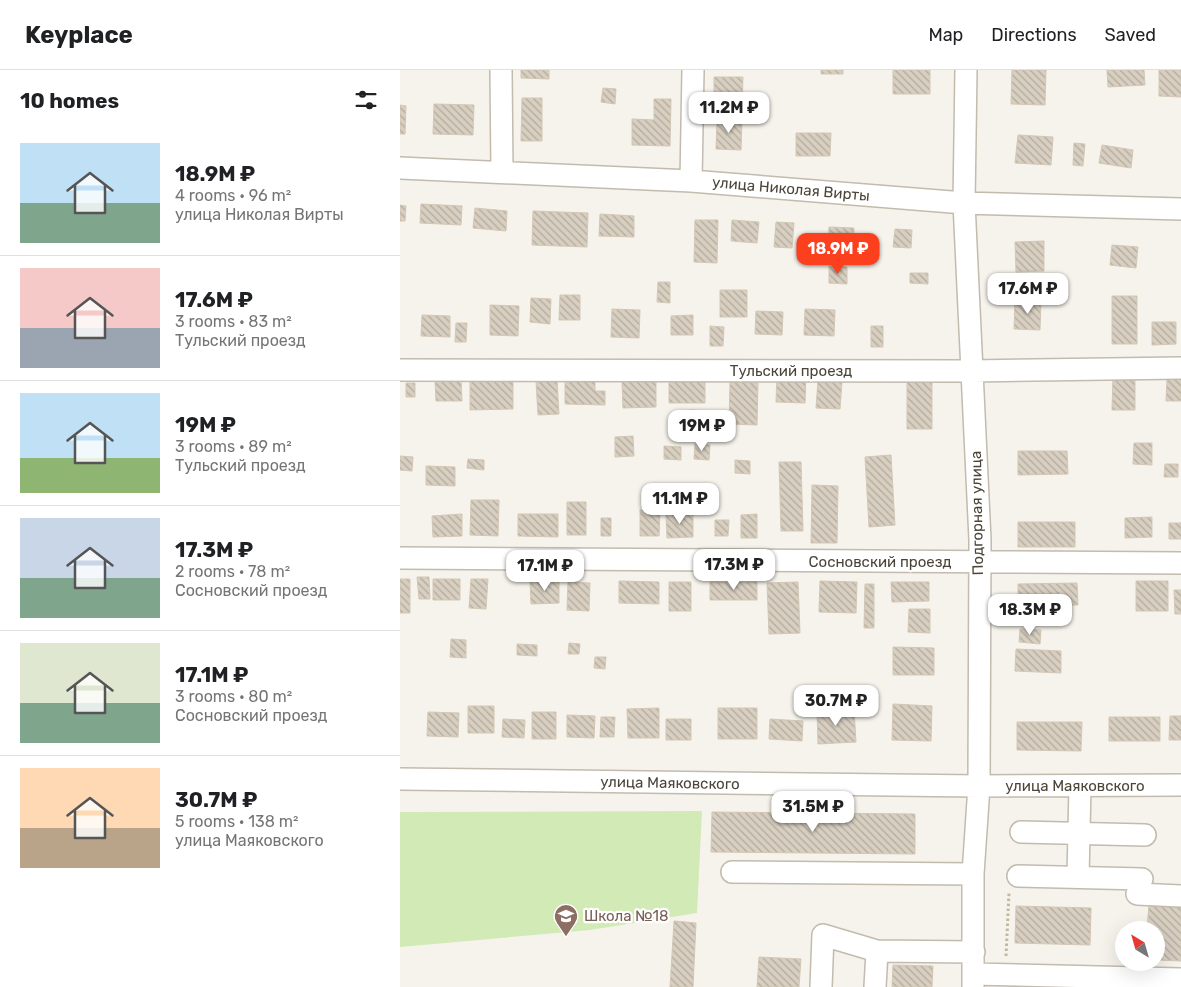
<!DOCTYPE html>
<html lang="en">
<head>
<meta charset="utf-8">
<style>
	body { margin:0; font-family:Rubik,sans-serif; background:#f6f6f6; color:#202124; height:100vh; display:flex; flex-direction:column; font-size:19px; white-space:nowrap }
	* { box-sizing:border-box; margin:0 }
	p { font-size:16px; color:#757577 }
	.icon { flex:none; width:28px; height:28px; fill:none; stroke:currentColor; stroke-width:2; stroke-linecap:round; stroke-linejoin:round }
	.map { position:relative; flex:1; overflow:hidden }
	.sheet { display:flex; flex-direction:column; background:#fff; width:400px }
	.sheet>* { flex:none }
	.needle { width:32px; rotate:323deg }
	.controls { position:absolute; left:715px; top:851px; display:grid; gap:10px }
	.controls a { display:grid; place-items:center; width:50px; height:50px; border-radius:50%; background:#fff; box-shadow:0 5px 20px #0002; font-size:25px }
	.price { position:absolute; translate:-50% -42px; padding:0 11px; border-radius:10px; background:#fff; color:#222; font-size:16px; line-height:32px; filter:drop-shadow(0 1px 2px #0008) }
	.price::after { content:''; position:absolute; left:50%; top:30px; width:15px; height:11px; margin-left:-8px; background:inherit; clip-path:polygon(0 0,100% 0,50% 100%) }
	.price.on { background:#fc3f1d; color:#fff }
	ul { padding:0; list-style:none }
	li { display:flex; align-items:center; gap:15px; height:125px; padding:0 20px }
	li+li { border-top:1px solid #e0e0e0 }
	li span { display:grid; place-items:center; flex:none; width:140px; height:100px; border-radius:0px; color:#555 }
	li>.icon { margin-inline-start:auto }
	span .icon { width:60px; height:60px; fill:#fffc; stroke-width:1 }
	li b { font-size:21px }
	h2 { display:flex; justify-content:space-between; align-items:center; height:60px; padding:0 20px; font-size:21px }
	header { display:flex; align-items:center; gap:30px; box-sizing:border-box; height:70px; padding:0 25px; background:#fff; border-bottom:1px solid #e0e0e0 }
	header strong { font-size:24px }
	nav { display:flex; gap:28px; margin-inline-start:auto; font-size:18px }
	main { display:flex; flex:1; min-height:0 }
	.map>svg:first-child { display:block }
	.park { fill:#d2eab5 }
	.building { fill:url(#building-back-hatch); stroke:#d3c7b4 }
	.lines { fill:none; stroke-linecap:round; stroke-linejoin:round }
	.minor-casing { stroke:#c2bbae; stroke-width:24 }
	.path { stroke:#c4b79f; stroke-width:3; stroke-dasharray:2.5 2.5; stroke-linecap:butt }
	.minor { stroke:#fff; stroke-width:21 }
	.labels { text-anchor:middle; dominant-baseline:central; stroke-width:4.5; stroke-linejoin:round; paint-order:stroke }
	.street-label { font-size:15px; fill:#4b4439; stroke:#fff }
	.education-label { font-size:15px; fill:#785e54; stroke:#fff; text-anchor:start }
</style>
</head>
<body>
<header>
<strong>Keyplace</strong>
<nav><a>Map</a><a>Directions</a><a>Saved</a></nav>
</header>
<main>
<section class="sheet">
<h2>10 homes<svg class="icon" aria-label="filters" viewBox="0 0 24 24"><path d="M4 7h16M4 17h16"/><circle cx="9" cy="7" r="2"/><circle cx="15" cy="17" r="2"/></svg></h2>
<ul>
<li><span style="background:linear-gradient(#bfe0f5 60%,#7fa58c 0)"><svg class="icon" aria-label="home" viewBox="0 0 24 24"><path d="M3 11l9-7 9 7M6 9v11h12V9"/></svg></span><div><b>18.9M ₽</b><p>4 rooms · 96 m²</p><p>улица Николая Вирты</p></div></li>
<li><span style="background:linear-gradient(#f6c9c9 60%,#9aa5b1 0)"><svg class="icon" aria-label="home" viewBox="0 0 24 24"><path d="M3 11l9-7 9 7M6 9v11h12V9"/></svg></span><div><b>17.6M ₽</b><p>3 rooms · 83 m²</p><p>Тульский проезд</p></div></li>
<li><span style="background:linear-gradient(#bfe0f5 65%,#8fb573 0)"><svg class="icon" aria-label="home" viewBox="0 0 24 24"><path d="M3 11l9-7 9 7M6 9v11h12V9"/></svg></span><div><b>19M ₽</b><p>3 rooms · 89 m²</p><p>Тульский проезд</p></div></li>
<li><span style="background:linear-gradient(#c9d6e8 60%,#7fa58c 0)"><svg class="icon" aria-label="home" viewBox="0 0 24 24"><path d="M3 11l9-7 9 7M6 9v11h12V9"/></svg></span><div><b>17.3M ₽</b><p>2 rooms · 78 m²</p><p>Сосновский проезд</p></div></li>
<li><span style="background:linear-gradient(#dfe7d0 60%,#7fa58c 0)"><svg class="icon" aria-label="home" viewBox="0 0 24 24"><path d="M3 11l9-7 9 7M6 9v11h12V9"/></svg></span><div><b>17.1M ₽</b><p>3 rooms · 80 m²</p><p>Сосновский проезд</p></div></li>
<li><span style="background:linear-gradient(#ffd9b3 60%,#b9a48a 0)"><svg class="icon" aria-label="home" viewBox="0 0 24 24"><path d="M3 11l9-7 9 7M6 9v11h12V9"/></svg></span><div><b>30.7M ₽</b><p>5 rooms · 138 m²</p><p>улица Маяковского</p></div></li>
</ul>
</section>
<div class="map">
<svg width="781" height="917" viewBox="0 0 781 917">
	<defs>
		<pattern id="building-back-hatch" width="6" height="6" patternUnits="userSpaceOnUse" patternTransform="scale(1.25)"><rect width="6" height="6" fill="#d8cfc1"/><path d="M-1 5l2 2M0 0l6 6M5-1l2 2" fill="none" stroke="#b1aa9e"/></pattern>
	</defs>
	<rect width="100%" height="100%" fill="#f6f3ec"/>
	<path class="park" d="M302 741 297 843 190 860 0 877V742Z"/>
	<path class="building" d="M121 0H149V9L121 8Z
		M421 0H443V4H421Z
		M493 0H530V24H493Z
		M612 0H646L645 35 611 34Z
		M707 0H744L745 15 708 17Z
		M759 0H781V27L759 26Z
		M314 7H343L342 34H314Z
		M203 18 216 19 215 34 201 32Z
		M122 28H142V71H121Z
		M254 29H271L270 76 232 75V49L254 50Z
		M34 34 74 35 73 65 33 64Z
		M0 35 6 36 5 64H0Z
		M317 49 342 50 341 80 316 79Z
		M396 63H431L430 86H396Z
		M618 65 653 67 651 95 615 93Z
		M674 73 685 74 683 96 673 95Z
		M702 75 733 80 731 98 699 93Z
		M21 134 62 136 61 155 20 153Z
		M0 135 6 136 5 151H0Z
		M75 138 107 141 106 161 73 158Z
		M133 141 188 143 187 177 132 175Z
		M200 144 234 146V167L199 166Z
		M295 150H318L317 193 294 192Z
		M332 150 359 152 357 173 331 171Z
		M376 152 394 153 392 178 374 177Z
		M429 157 454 158 453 186 428 185Z
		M495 159 512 160 511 178 493 177Z
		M461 171 475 172 474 188H460Z
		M644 171V201L616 202 615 172Z
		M712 175 738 177 736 198 710 195Z
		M429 196 447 197V214L429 213Z
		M510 203H528V214L510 213Z
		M640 207 662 209 660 223 639 221Z
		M258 212H270V233L257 232Z
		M320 220H347V247H320Z
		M160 225H180V250H159Z
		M712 226H737V274H712Z
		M131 228 151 229 150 254 130 252Z
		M615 229 641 230 640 260 614 259Z
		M90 235 119 236 118 266 90 265Z
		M212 239 240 240 239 268 211 267Z
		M405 239 435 240 434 266 404 265Z
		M356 241 383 242 382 265 355 264Z
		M22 245 50 246V267L21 266Z
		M293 245V265H271V246Z
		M752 252H776V274L752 275Z
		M56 253H67L66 272H55Z
		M310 256 324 257 323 276H310Z
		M471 256H483V277H471Z
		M377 304 406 305 405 333 376 332Z
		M507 306H532V359H507Z
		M713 306H735V340H712Z
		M767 309H781V331H766Z
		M35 310H61L62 331H36Z
		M157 310 159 344 138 345 136 311Z
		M256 310V337L223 338 222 311Z
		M418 310 442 311 440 339 416 338Z
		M70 311H113V339L70 340Z
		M165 311H195V321H205V335L165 334Z
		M269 311H305V333H269Z
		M330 312 358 313 357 355 329 354Z
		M6 313H15V327H6Z
		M290 340 308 341 307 358H289Z
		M233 366 234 386 215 387V367Z
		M734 373H752V395L733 394Z
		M295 374 310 375 309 390 294 389Z
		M264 376 281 377V390L264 389Z
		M618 381H667L668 404 618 405Z
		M491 385 495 455 469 457 465 387Z
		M0 386 13 387 12 401 0 400Z
		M68 389 84 390V400L67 398Z
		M335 390 350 391V404L335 403Z
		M379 392H401L403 461H381Z
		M765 394H778V407H764Z
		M26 396 55 397V416L26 415Z
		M412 415 438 416 437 473H411Z
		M71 430H99L98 466 70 465Z
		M167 432H186V465H167Z
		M240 440 260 441 259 466H240Z
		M293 443V467L267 468 266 444Z
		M62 444V466L33 467 32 446Z
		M118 444H158V467L118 466Z
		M357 444V468H341V445Z
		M752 447V467L725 468V448Z
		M201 448H211V466H201Z
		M315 450H329L328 466H315Z
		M618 452H675V477H618Z
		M769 453H781V469H769Z
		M17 507H29L30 529H19Z
		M0 509H10V543H0Z
		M33 509H60V530H33Z
		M71 509H88L86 539 69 538Z
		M159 511V533L131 534 130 512Z
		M219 511 259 512V534L219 533Z
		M420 511 457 512 456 543 419 542Z
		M736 511H768V541H736Z
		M168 512 190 513 189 541 167 540Z
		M269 512H291V541H269Z
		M310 512H357V530H310Z
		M398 512 400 563 369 564 367 513Z
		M491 512H529V531L492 532Z
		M677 513 678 535 618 536V514Z
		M465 514H474V558H464Z
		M774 520H781V544H775Z
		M509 539H530V563L508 562Z
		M620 559 641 560 640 574 619 572Z
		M51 569 66 570V588L50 587Z
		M169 573 180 574 179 584H168Z
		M117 574 137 575V586L117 585Z
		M493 577 534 578V605H493Z
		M616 579 661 581V603L615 601Z
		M195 587H206L205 599 194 598Z
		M493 634 532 636 531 671 492 670Z
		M68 636H94V663H68Z
		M259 638V668H228L227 639Z
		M318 638H357V669H318Z
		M454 640 456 672 418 674 417 642Z
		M28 642 59 643 58 667 27 666Z
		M132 642H156V669H132Z
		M167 645 195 646 194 668 167 667Z
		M770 646H781V670H769Z
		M201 647H215L214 667H200Z
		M709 647H760V671H709Z
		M103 649 125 650 124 668 102 667Z
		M266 649H291V670H266Z
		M370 649 403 651 402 671 369 669Z
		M617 652H682L681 681 617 680Z
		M312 742 515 744V784L311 782Z
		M749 834 781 835V891L756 890V860H747Z
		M616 836 691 838 690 875 615 873Z
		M274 851 296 853 293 917H270Z
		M359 887 401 889 399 917H357Z
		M493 895 533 896 532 917H492Z"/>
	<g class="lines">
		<g class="minor-casing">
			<path id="minor" d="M101 0 102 102
				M566 0 564 133 580 470 579 716 573 804V917
				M0 98 291 111 564 133 781 139
				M291 111 293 0
				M0 300 571 301 781 298
				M0 488 781 493
				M0 709 579 716 781 715
				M621 762 745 765
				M332 802 573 804
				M618 806 742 809
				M678 807 680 716
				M737 824 781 826
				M573 904 781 909
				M421 917 423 865 477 881 574 882
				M475 917 477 881"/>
		</g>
		<path class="path" d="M606 886 609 823"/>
		<use href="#minor" class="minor"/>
	</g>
	<defs>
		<g id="school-pin" transform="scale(1.25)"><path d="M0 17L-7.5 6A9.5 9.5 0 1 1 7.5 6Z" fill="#8d6e63" stroke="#fff"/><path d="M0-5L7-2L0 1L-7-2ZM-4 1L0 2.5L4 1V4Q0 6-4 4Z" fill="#fff"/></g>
	</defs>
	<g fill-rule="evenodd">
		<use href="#school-pin" x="166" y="846"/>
	</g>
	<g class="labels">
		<g class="street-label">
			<text transform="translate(391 119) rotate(5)">улица Николая Вирты</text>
			<text x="391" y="301">Тульский проезд</text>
			<text transform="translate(577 443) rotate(-91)">Подгорная улица</text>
			<text x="480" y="492">Сосновский проезд</text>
			<text transform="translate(270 713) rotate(1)">улица Маяковского</text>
			<text x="675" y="716">улица Маяковского</text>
		</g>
		<g class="education-label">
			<text x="184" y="846">Школа №18</text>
		</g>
	</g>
</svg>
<div class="controls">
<a><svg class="needle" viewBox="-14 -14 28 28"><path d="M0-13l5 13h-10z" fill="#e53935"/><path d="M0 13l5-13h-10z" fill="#757577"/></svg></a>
</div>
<b class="price" style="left:329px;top:64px">11.2M ₽</b>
<b class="price on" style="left:438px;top:205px">18.9M ₽</b>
<b class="price" style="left:628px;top:245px">17.6M ₽</b>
<b class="price" style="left:302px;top:382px">19M ₽</b>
<b class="price" style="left:280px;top:455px">11.1M ₽</b>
<b class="price" style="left:334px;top:521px">17.3M ₽</b>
<b class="price" style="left:145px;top:522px">17.1M ₽</b>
<b class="price" style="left:630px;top:566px">18.3M ₽</b>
<b class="price" style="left:436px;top:657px">30.7M ₽</b>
<b class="price" style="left:413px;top:763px">31.5M ₽</b>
</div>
</main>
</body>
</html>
